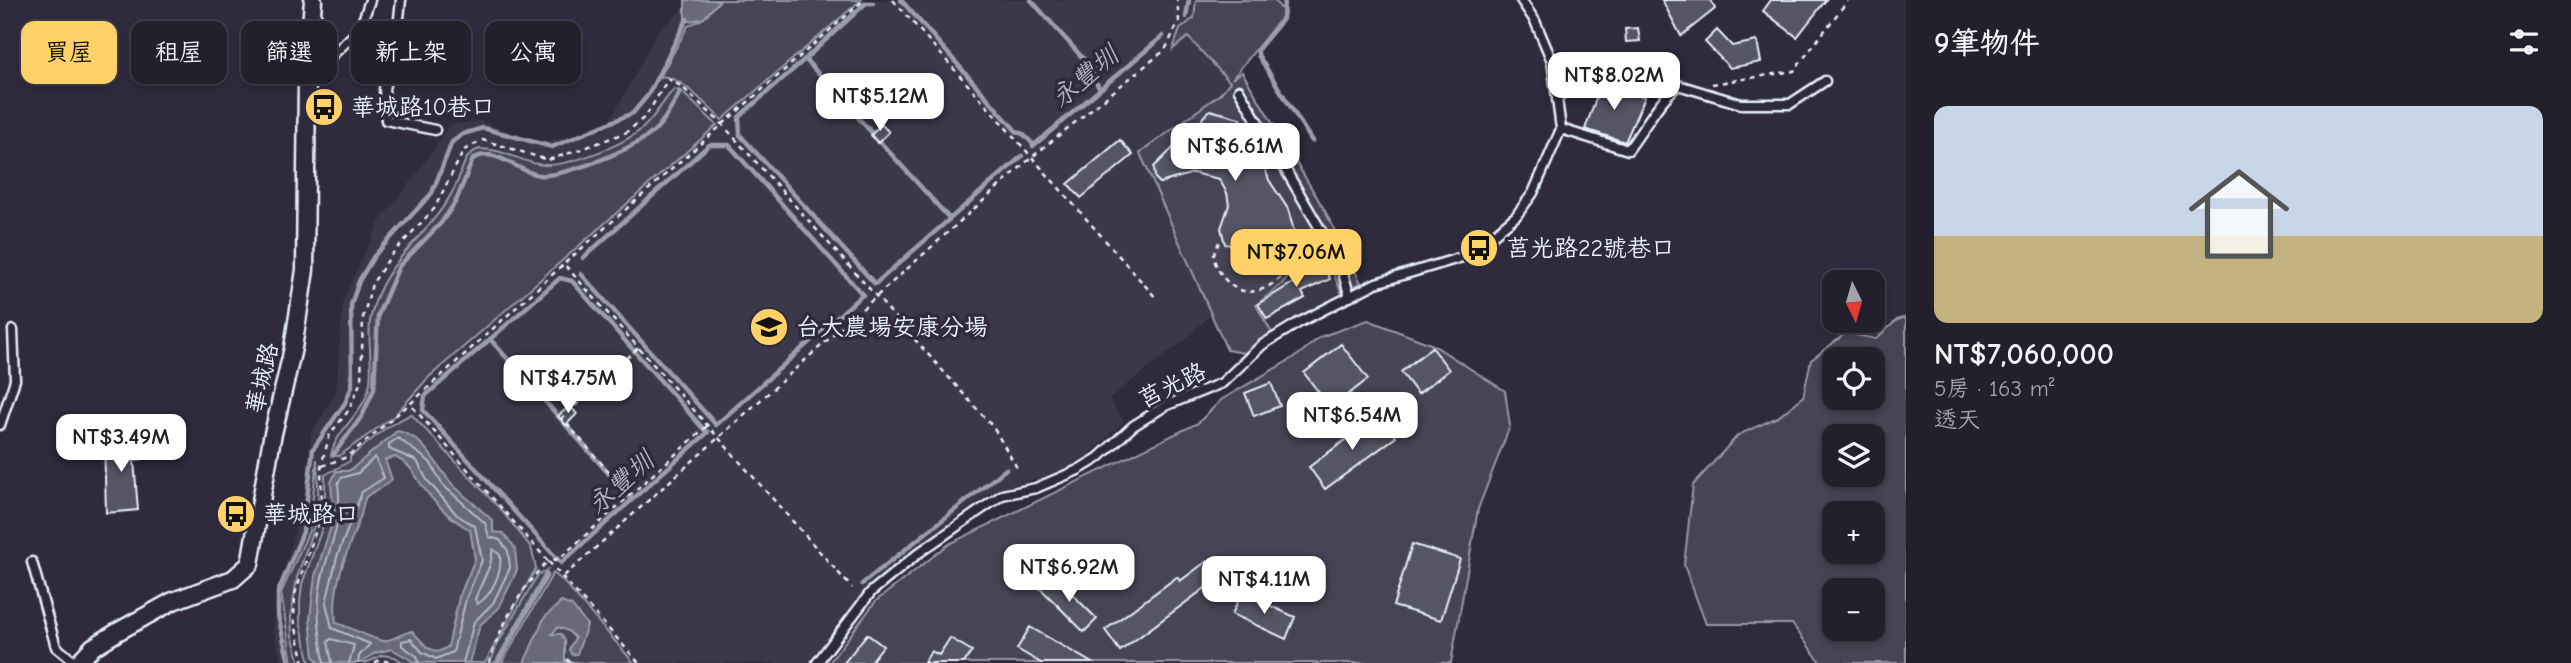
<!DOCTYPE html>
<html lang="zh-TW">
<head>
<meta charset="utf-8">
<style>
	body { margin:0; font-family:"Comic Neue","LXGW WenKai TC",sans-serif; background:#2f2d3a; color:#f1f3f6; height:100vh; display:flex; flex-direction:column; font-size:26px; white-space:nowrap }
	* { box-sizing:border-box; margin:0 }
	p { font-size:23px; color:#a3a3aa }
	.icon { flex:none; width:38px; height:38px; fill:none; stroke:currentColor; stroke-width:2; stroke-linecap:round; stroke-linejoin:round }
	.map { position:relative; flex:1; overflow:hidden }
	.details { display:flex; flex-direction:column; background:#23202e; width:665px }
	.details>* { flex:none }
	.hud { position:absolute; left:21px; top:21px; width:665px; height:63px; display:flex; gap:14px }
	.needle { width:46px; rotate:175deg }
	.fabs { position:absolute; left:1822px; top:270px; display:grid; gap:14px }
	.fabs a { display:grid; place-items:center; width:63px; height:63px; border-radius:14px; background:#23202e; box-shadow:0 4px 10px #0003,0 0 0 2px #403e4a; font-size:35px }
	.price { position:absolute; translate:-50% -60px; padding:0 16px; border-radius:14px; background:#fff; color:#222; font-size:23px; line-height:46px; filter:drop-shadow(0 2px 4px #0008) }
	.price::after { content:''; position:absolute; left:50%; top:42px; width:21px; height:16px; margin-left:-10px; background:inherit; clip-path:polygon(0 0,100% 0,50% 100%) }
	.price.current { background:#ffd166; color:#111 }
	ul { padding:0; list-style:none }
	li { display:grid; align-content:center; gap:14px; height:371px; padding:0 28px }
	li+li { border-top:2px solid #403e4a }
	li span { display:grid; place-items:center; height:217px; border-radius:14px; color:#555 }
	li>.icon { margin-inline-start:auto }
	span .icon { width:126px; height:126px; fill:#fffc; stroke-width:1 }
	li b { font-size:30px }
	h2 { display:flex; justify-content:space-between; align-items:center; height:84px; padding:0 28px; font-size:30px }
	.chip { padding:0 24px; border-radius:14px; background:#23202e; box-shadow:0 4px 10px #0003,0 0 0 2px #403e4a; font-size:24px; line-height:63px }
	.chip.current { background:#ffd166; color:#111 }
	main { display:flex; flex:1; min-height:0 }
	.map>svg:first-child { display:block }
	.built { fill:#3b3749 }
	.green { fill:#464455; stroke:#979aa6; stroke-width:2; fill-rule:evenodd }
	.water { fill:#696978; stroke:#9c9fab; stroke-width:2; fill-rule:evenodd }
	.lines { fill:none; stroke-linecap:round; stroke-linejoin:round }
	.shore { stroke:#b5bbc5; stroke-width:2 }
	.stream { stroke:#9c9fab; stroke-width:4.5 }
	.building { fill:#575565; stroke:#e8f1f8; stroke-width:2 }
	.lane-casing { stroke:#e8f1f8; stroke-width:13 }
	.street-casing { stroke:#e8f1f8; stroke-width:21 }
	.path { stroke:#e8f1f8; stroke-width:2.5; stroke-dasharray:5 5; stroke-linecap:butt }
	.lane { stroke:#2f2a3d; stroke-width:8 }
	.street { stroke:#2f2a3d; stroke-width:16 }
	.labels { text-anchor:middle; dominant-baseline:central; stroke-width:7; stroke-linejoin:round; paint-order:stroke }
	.poi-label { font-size:24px; fill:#e8f1f8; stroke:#2f2a3d; text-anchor:start }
	.street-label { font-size:24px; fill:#e8f1f8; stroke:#2f2a3d }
	.water-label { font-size:26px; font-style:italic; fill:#afb4be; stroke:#2f2a3d }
</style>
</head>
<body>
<main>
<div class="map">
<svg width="1906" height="663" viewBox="0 0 1906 663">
	<rect width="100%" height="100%" fill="#2f2a3d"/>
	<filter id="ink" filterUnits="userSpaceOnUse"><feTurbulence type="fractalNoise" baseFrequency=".0143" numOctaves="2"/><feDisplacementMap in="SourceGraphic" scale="14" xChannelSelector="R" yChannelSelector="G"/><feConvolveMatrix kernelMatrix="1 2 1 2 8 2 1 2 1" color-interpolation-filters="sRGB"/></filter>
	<g filter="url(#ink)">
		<path class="built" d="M692 0H1274L1285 13 1232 79 1242 72 1324 209 1361 283 1292 319 1244 353 1227 350 1210 315 1185 340 1109 399 1124 421 1087 457 1048 475 990 493 946 524 865 591 832 630 810 663H282L273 631 277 596 304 498 311 433 336 392 343 299 381 219 417 174 449 125 479 121 540 142 605 130 658 31Z"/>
		<path class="green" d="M720 0H861L722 120C709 108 677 72 660 77L688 26 704 18Z
			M1196 0H1274L1285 13 1232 79 1242 72 1324 209 1361 283 1341 292 1324 251 1302 260 1281 285 1256 305 1272 333 1244 353 1227 350 1140 153 1220 94 1230 82 1188 37 1173 49 1180 29 1194 18Z
			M674 89 681 91 717 125 428 378 394 416 339 456H331C334 435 354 420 364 401 378 375 365 343 371 316 383 258 430 237 455 187 463 172 462 154 480 149 503 149 517 160 537 164 561 170 620 146 639 131 654 120 661 103 674 89Z
			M1906 317V663H1821L1792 624H1706L1684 565 1693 485 1738 435 1778 417 1803 397 1811 360 1846 333 1876 339 1897 320ZM1834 359H1872V397H1834ZM1834 436H1872V474H1834ZM1834 513H1872V551H1834ZM1834 590H1872V628H1834Z
			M1368 320 1433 345 1505 391 1510 426 1478 509 1451 663H829L876 601 949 544 1198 423 1221 400 1298 355 1320 337Z
			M411 414 502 511 531 547 536 568 485 663H404L395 657 382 655 366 663H310L300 621V601L302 584 325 520V475L350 461V457L387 427Z
			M317 459 319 510 297 578 291 617 292 635 300 663H292L281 593 309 531Z
			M547 570 495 663H490L498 643 537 576Z
			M553 573 562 580 634 663H502Z"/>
		<path class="water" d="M685 0H720L704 18 685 22Z
			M397 431C422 435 434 461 448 479 456 490 481 509 493 521V532L503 533 515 548 517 570 499 608 480 625 469 663H416L392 649 375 653 361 663H320L314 657 310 620 312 600 315 576 334 517 331 483 336 471H348L354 467ZM395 457C410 465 412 470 421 484 433 502 451 519 470 530L475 559 459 597 448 647 438 652 428 648 412 631C402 633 394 639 385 641 378 642 348 626 336 623 331 586 347 552 360 518 363 511 362 503 366 497 374 489 385 489 392 479L385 460Z
			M561 602 572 606 587 625 577 654 572 655 569 649 575 638 568 631 558 627 552 634H561L565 641V661L584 663H524L544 618Z"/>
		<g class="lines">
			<path class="shore" d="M493 549 500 555C503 571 491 597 477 604L475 599 490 565Z
				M324 663C320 634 315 608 322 578 331 538 343 527 338 483L341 478 358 473 375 457 384 478 362 492 337 557 326 603 332 628 370 644 359 656 358 663
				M332 663 328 642 331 639 354 645 349 663
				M419 663 417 656 402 646V641L411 639 422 652 436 659 453 652 466 599 482 560 475 526 457 515 427 480 417 461 389 449V444L398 438 430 462 443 485 485 523 489 537 500 540 508 551 510 568 493 603 474 622 463 663"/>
			<path class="stream" d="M901 0 1017 132 1023 134 1034 145
				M1031 0 1096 73 1095 81 1100 89
				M1284 0 1283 19 1258 49V55L1312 141
				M1186 17 1189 0
				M805 59 866 3H873
				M1033 146 1163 36
				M583 258 709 145H729L863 295
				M581 274 716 425
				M875 284 740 135 739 117 805 59 949 218
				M875 284 1022 156
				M490 339 632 500
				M716 425 863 294
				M707 433 572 281 560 278 425 396 423 410 561 563 707 433 708 432
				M334 454 362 416 374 389 378 315 399 266 441 223 456 201 473 159C495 145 517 172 539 175 563 178 641 147 657 128 667 118 673 104 680 92
				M862 584 1006 469
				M289 663 278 615V592L303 532 313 449 345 403 352 386 351 305 359 281 374 256 432 193 452 142 463 134 483 128 552 147 633 113 648 95 687 19
				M498 663 547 575"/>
		</g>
		<path class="building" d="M1662 0H1711L1715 9 1681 36Z
			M1771 0H1826L1797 37 1763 11Z
			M1638 28 1640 41 1626 42 1625 29Z
			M1717 30 1732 46 1757 41 1761 62 1730 68 1705 42Z
			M1602 82 1645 97 1625 142 1585 129Z
			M1210 110 1239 118 1252 130 1269 180 1288 209 1294 231 1290 244 1281 252 1268 258 1256 257 1244 247 1225 244 1221 228 1229 205 1227 193 1219 179 1193 173 1160 183 1155 178 1154 167 1177 144 1191 139 1198 132 1203 117Z
			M881 124 889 132 878 143 871 135Z
			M1120 140 1133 155 1081 198 1068 184Z
			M1319 257 1330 279 1302 292 1305 298 1267 319 1258 304 1299 279 1298 276 1304 272 1305 263Z
			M1341 344 1368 379 1331 408 1304 373Z
			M1432 347 1449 370 1418 394 1401 372Z
			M1271 383 1280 406 1254 416 1245 393Z
			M570 406 577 414 566 425 558 416Z
			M1379 415 1396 437 1325 489 1309 467Z
			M141 437 142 459 134 460 138 510 106 513 104 440Z
			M1412 544 1460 559 1441 620 1393 606Z
			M1207 561 1220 577 1120 651 1105 630 1177 577 1180 581Z
			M1053 575 1097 619 1084 632 1040 588Z
			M1242 593 1295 617 1286 639 1232 614Z
			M1030 627 1092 663H1041L1017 649Z
			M867 634 883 646 870 663H844Z
			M950 638 972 651 964 663H924L931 651 939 655Z"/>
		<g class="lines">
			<g class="lane-casing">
				<path id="lane" d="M401 0 395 54 384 88 386 120 435 130
					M309 77 360 29 370 0
					M1239 90 1340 263 1350 297
					M1559 97 1585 70
					M1561 129 1628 150C1645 128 1657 103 1678 85L1741 104H1790L1825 81
					M0 425 15 380 13 330
					M32 562 56 647 76 663
					M817 663 871 592 920 552 1002 495 1036 488 1078 470 1098 458 1133 426 1165 406 1222 383 1262 345 1298 323 1376 283 1469 255 1516 216 1533 193 1561 129 1552 61 1535 21 1521 0"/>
			</g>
			<g class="street-casing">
				<path id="street" d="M78 663 93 647 119 631 173 601 233 579 250 564 272 438 293 348 305 270 307 79 313 0"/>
			</g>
			<path class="path" d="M893 0 1157 299
				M1712 84 1794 71 1848 0
				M1219 242 1213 257C1236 323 1294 283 1306 234L1309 232
				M565 263 864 0
				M707 426 559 559 548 561 410 404 564 264 852 588
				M322 466 347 457 407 406
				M629 495 562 418 639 347
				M564 576 1032 157 1165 50 1179 21 1177 0
				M567 659 570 663
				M304 663 294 619 295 594 322 512 321 466 330 434 349 410 361 381 363 318 372 284 392 254 434 209 464 150 483 140 548 160 582 149 627 132 646 116 668 79 681 86 722 124 876 296 993 427 1019 471
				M375 663 379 660 397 663
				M489 663C499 628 522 586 548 561L639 663"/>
			<use href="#lane" class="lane"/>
			<use href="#street" class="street"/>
		</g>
	</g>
	<defs>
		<g id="bus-disc" transform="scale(2.0125)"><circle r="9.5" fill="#ffd166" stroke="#2f2a3d"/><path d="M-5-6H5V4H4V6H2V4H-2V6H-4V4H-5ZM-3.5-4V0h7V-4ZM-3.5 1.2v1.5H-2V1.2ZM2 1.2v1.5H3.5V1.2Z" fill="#111"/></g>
		<g id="university-disc" transform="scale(2.0125)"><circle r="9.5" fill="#ffd166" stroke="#2f2a3d"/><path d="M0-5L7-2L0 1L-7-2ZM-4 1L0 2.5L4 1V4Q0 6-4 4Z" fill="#111"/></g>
	</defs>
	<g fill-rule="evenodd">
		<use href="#bus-disc" x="324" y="107"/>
		<use href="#bus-disc" x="1479" y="248"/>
		<use href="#university-disc" x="769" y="327"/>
		<use href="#bus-disc" x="236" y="514"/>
	</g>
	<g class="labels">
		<g class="poi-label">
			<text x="351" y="107">華城路10巷口</text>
			<text x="1506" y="248">莒光路22號巷口</text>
			<text x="796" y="327">台大農場安康分場</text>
			<text x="263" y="514">華城路口</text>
		</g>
		<g class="street-label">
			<text transform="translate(262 378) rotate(-77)">華城路</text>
			<text transform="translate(1172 385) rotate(-26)">莒光路</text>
		</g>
		<g class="water-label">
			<text transform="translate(1085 77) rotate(-40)">永豐圳</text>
			<text transform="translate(621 483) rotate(-42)">永豐圳</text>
		</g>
	</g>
</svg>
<div class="fabs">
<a><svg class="needle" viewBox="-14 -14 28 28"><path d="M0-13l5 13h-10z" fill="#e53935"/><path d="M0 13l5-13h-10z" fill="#a3a3aa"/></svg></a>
<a><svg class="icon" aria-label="locate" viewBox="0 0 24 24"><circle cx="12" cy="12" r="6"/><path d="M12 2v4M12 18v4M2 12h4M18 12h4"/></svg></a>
<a><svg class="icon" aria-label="layers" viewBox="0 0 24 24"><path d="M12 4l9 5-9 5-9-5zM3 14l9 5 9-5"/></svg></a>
<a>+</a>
<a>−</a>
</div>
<b class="price" style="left:1614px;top:112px">NT$8.02M</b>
<b class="price" style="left:880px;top:133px">NT$5.12M</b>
<b class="price" style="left:1235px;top:183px">NT$6.61M</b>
<b class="price current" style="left:1296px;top:289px">NT$7.06M</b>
<b class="price" style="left:568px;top:415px">NT$4.75M</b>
<b class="price" style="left:1352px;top:452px">NT$6.54M</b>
<b class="price" style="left:121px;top:474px">NT$3.49M</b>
<b class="price" style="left:1069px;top:604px">NT$6.92M</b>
<b class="price" style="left:1264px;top:616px">NT$4.11M</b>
<div class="hud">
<a class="chip current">買屋</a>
<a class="chip">租屋</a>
<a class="chip">篩選</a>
<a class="chip">新上架</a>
<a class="chip">公寓</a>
</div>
</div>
<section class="details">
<h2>9筆物件<svg class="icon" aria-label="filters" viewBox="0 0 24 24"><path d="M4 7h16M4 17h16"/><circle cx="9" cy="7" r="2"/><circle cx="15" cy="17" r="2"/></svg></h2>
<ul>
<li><span style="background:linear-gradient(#c9d6e8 60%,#c2b280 0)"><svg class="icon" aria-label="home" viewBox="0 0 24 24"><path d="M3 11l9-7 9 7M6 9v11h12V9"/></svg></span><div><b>NT$7,060,000</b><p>5房 · 163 m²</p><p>透天</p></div></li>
</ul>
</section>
</main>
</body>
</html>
